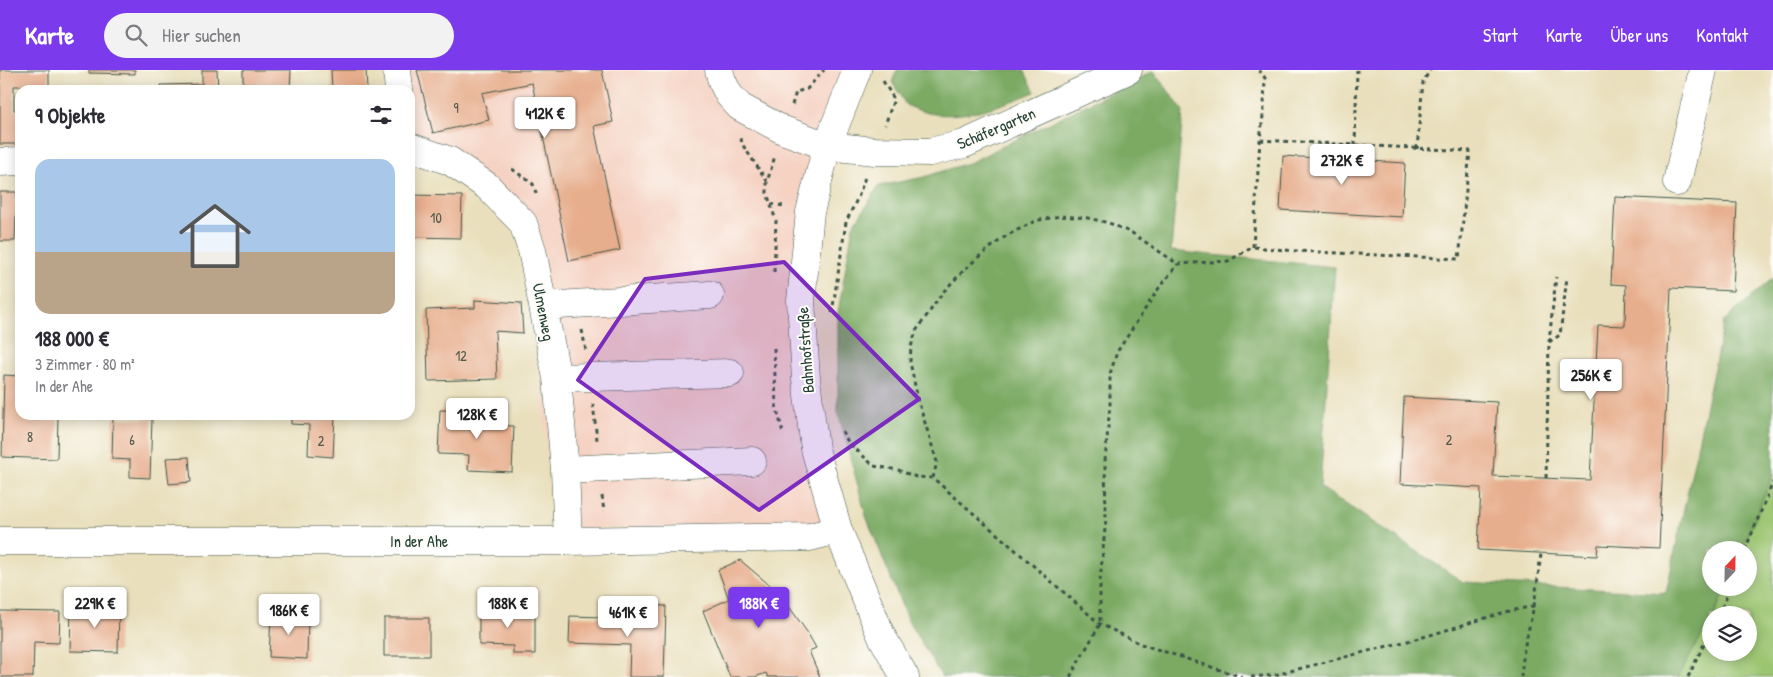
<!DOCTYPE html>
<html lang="de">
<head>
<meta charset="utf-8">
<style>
	body { margin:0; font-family:"Patrick Hand",sans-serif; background:#f2f2f3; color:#2b2b33; height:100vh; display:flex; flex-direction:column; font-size:19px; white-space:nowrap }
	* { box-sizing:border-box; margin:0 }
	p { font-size:16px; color:#7c7c81 }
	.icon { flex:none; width:28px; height:28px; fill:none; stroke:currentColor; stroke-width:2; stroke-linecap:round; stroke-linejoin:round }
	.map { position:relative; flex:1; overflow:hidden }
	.drawer { position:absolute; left:15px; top:15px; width:400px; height:335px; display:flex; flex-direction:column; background:#fff; border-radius:15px; box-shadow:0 2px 12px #0003 }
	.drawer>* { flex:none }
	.needle { width:32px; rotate:22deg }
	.buttons { position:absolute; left:1702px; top:471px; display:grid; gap:10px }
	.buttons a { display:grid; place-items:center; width:55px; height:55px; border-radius:50%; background:#fff; box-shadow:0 2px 12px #0003; font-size:25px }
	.price { position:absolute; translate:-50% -42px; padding:0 11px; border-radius:5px; background:#fff; color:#222; font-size:16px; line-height:32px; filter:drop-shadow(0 1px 2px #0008) }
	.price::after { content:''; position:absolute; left:50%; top:30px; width:15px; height:11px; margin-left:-8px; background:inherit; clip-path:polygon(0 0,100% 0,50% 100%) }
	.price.active { background:#7c3aed; color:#fff }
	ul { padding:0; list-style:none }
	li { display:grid; align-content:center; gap:10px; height:265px; padding:0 20px }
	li+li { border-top:1px solid #e1e1e2 }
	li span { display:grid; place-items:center; height:155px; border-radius:15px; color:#555 }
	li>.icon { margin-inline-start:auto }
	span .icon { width:90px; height:90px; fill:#fffc; stroke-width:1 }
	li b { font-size:21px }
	h2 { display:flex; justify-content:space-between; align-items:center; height:60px; padding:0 20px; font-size:21px }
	header { display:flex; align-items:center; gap:30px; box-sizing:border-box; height:70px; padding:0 25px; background:#7c3aed; color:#fff }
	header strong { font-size:24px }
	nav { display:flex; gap:28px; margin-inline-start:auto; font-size:18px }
	.search { width:350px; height:45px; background:#f2f2f3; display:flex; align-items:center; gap:12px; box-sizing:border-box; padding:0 18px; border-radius:28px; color:#7c7c81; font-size:19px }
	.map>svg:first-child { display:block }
	.built { fill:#f5d2c2 }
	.green { fill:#9bc571; stroke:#5d8152 }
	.forest { fill:#7caa63; stroke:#4e744c }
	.building { fill:#e7ae8d }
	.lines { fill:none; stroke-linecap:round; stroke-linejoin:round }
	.minor-casing { stroke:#3d5548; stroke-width:29 }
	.major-casing { stroke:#3d5548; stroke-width:29 }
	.path { stroke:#3d5548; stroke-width:3; stroke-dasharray:4 4; stroke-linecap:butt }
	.minor { stroke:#fff; stroke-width:28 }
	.major { stroke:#fff; stroke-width:28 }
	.marked { fill:#7b2cbf; fill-opacity:0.2; stroke:#7b2cbf; stroke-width:4; stroke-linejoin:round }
	.labels { text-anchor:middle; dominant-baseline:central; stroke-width:4; stroke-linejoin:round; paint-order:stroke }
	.number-label { font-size:14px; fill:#51594a }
	.street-label { font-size:16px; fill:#1f3d34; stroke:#fdfcf7 }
</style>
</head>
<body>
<header>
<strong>Karte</strong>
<div class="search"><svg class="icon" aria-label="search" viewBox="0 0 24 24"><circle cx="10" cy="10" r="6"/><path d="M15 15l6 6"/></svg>Hier suchen</div>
<nav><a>Start</a><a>Karte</a><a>Über uns</a><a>Kontakt</a></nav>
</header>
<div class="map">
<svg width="1773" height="607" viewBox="0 0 1773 607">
	<rect width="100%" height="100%" fill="#fdfcf7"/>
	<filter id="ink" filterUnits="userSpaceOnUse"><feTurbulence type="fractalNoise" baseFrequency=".02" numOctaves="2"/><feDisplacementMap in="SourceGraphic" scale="10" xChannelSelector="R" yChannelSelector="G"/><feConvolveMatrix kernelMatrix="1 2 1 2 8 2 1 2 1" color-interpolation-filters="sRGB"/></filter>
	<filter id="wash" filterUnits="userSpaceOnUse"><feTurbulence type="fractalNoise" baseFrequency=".0096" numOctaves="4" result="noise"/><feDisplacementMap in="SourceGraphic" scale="20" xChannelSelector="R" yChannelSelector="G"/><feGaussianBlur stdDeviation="1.12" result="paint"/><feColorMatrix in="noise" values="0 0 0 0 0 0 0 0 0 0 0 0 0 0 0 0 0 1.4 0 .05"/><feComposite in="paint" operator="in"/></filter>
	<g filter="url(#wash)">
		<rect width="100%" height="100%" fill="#e9dfbc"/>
		<path class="built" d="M397 0H857L801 231 838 460 555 458 523 136 410 73V20Z"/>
		<path class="green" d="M1773 404V607H1678L1711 549V582H1749V545H1714L1726 518H1749V480H1742Z"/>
		<path class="forest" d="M897 0H1024L1035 22C1002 35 965 50 928 43 921 41 913 38 906 35L892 12Z
			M1154 1 1183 41 1171 181 1335 197 1320 417 1463 512 1666 523 1724 251 1773 208V404L1742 480H1711V518H1726L1714 545H1711V549L1678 607H942L908 551 866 446 838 342V242L853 156 879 116 924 107 971 92Z"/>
		<g id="blocks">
			<path class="building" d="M0 0H49V16H14V40H20V74H0Z
				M89 0H135V4L89 3Z
				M202 0H217L218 20H161V15L202 14Z
				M243 0H291L290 20H243Z
				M331 0H366L367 20H332Z
				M417 0H602L613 52 594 56 620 180 569 191 532 13 482 23 489 50 433 63Z
				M1283 86 1405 93 1402 147 1280 140Z
				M0 122H17L15 171H0Z
				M410 125 462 126 461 168 410 167Z
				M1615 127 1737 133 1733 221 1671 218 1659 478 1598 475 1597 486 1478 480 1481 418 1400 414 1404 327 1497 332 1493 406 1590 410 1598 255 1625 256 1626 215 1611 214Z
				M475 230 521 233 523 263 495 261 497 309 428 311 426 240 475 238Z
				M4 305 20 306V345H58L57 389 2 387Z
				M440 340 493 342 492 355 514 356 512 402 468 400 469 385 438 384Z
				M291 345H335L333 387 308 385 309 355 291 354Z
				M113 348 152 349 150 408 130 407V390L112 389Z
				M189 387 191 412 169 414 166 388Z
				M740 490 773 518 788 535 807 562 816 578 809 581 820 607H768L766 603 755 607H730L703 541 729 529 718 500Z
				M638 535 666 536 664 607H629L630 575 569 573 570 546 638 548Z
				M71 536 119 537 118 582 70 581Z
				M479 538H535V584H513V576L479 575Z
				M0 541 60 542 59 573 34 572 33 607H0Z
				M271 544 308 545 307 589 269 587Z
				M384 548H429V586H384Z"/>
		</g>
	</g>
	<g filter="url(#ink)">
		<use href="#blocks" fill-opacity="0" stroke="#3d5548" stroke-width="1"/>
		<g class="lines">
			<g class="minor-casing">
				<path id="minor" d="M397 0 399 20
					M719 0 722 11 729 25 740 37 783 60 827 76 875 81 930 82 964 74 1128 0
					M410 77 450 91 487 116 523 153 532 180 557 308 565 400 568 471
					M0 92 20 91
					M1677 112 1703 0
					M544 236 710 225
					M557 308 730 303
					M565 400 752 391
					M0 471H568L810 467 838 460"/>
			</g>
			<g class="major-casing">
				<path id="major" d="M857 0 827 76 810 142 801 231 806 309 815 379 838 460 881 565 905 607"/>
			</g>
			<path class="path" d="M883 11 894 29 885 55
				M792 35 796 22 807 19 824 0
				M741 68 742 74 767 111
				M1355 75 1357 0
				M1417 79 1423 12 1430 0
				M512 99 533 114 537 126
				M771 134 784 136
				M1253 177 1260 70 1264 38 1265 8 1259 0
				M774 202 776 151 767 123V112L775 86
				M832 243 846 152 859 125 865 107
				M582 260 586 281
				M1549 272 1560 265 1567 207
				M774 278 776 335 783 363
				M593 334 597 370
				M842 361 848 372 874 396 898 400 916 407 933 408 1100 554 1141 574 1242 607
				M933 408 937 392 918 330 910 292 911 277 916 261 944 221 965 199 982 184 1006 166 1035 151 1060 146 1088 148 1109 153 1132 163 1178 194 1228 191 1253 177 1296 181 1459 189 1470 81 1260 70
				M1546 408 1549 272 1556 207
				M602 426 604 442
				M1745 480 1773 412
				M1719 545 1730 518
				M1070 607 1100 554V511L1106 448 1105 391 1110 335V304L1117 282 1159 218 1178 194
				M1251 607 1275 605 1427 566 1505 542 1534 536
				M1521 607 1524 579 1534 536 1541 484
				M1688 607 1711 560"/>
			<use href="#minor" class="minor"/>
			<use href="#major" class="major"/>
		</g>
	</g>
	<path class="marked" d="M784 192 919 329 759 440 578 310 645 209Z"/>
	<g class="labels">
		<g class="number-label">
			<text x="456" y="37">9</text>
			<text x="436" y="147">10</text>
			<text x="461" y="285">12</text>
			<text x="30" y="366">8</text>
			<text x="132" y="369">6</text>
			<text x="1449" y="369">2</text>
			<text x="321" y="370">2</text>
		</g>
		<g class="street-label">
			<text transform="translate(996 58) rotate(-23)">Schäfergarten</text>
			<text transform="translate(544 242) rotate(79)">Ulmenweg</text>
			<text transform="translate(805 280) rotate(-94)">Bahnhofstraße</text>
			<text x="419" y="471">In der Ahe</text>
		</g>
	</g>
</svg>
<div class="buttons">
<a><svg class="needle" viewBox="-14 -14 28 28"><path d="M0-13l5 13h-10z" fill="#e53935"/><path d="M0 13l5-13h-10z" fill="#7c7c81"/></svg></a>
<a><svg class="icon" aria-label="layers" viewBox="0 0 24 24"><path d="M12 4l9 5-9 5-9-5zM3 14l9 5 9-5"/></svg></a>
</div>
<b class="price" style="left:545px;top:69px">412K €</b>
<b class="price" style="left:1342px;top:116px">272K €</b>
<b class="price" style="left:1591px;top:331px">256K €</b>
<b class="price" style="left:477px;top:370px">128K €</b>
<b class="price" style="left:95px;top:559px">229K €</b>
<b class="price" style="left:508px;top:559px">188K €</b>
<b class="price active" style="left:759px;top:559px">188K €</b>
<b class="price" style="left:289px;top:566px">186K €</b>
<b class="price" style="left:628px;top:568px">461K €</b>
<section class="drawer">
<h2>9 Objekte<svg class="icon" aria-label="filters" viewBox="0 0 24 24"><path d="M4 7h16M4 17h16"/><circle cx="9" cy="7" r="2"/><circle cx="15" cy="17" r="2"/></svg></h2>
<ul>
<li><span style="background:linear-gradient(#a9c7e8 60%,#b9a48a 0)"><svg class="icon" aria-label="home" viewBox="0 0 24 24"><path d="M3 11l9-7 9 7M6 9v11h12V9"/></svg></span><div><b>188 000 €</b><p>3 Zimmer · 80 m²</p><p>In der Ahe</p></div></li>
</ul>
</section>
</div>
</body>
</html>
